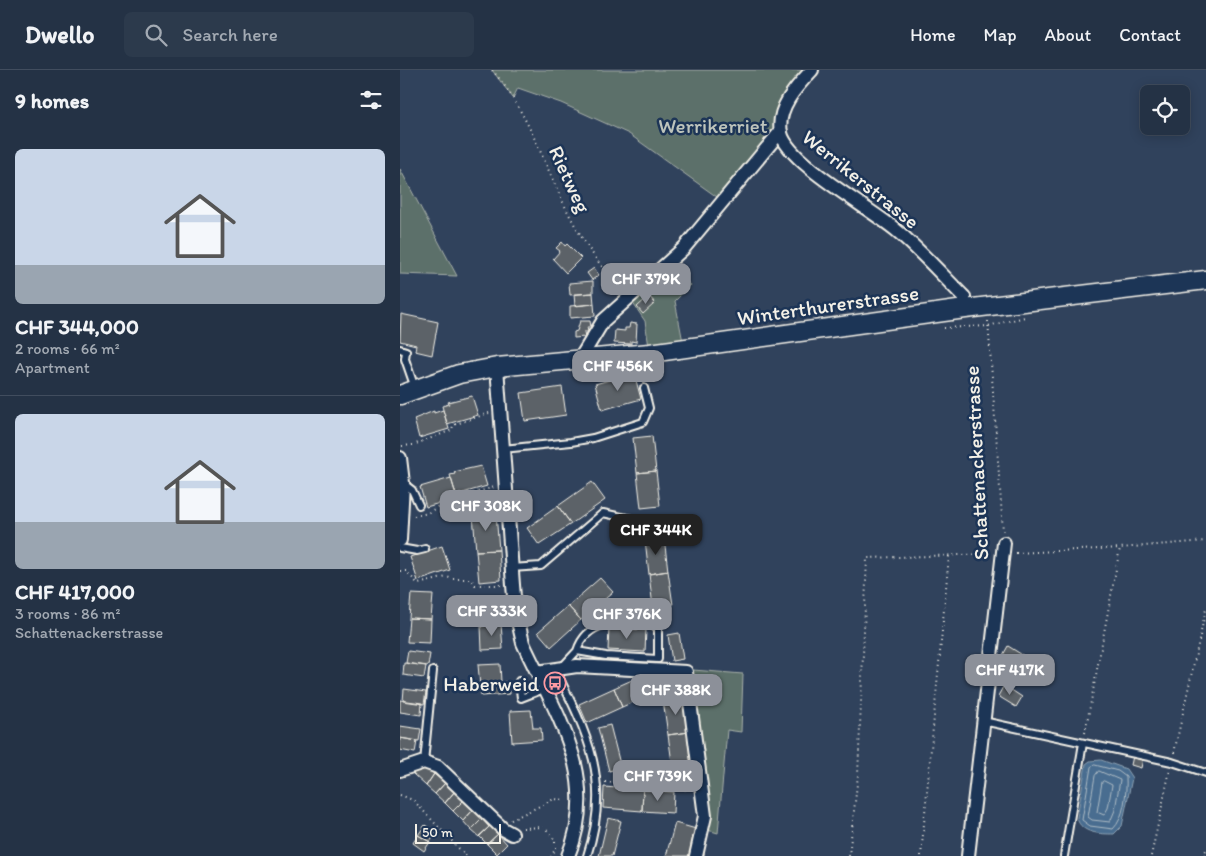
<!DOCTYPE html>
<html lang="en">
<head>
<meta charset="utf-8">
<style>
	body { margin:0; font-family:Itim,sans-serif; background:#2c3a4c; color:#f1f3f6; height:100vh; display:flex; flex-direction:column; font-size:19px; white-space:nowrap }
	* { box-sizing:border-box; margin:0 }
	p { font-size:16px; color:#a3aab3 }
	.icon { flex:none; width:28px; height:28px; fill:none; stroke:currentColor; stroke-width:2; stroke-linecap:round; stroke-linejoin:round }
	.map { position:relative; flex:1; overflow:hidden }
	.details { display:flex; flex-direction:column; background:#243245; width:400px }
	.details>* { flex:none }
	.buttons { position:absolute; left:740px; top:15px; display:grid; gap:10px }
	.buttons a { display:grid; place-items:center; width:50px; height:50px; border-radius:8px; background:#243245; box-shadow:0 2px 12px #0003,0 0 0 1px #414d5e; font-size:25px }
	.scale { position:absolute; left:15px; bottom:12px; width:86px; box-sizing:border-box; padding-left:5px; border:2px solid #f4f1e8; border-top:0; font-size:14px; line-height:18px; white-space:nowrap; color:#f4f1e8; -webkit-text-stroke:4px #1d3557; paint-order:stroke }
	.price { position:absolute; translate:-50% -42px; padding:0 11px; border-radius:10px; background:#8c9099; color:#fff; font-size:16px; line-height:32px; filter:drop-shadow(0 1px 2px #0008) }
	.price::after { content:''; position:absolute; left:50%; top:30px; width:15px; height:11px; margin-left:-8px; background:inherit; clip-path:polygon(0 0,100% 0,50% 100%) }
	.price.selected { background:#222; color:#fff }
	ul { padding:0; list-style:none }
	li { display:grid; align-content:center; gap:10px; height:265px; padding:0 15px }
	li+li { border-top:1px solid #414d5e }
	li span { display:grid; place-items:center; height:155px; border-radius:8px; color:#555 }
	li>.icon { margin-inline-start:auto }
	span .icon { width:90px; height:90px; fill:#fffc; stroke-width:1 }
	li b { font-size:21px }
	h2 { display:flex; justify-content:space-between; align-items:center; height:60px; padding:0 15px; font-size:21px }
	header { display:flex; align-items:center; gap:30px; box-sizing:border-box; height:70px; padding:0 25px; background:#243245; border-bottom:1px solid #414d5e }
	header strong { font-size:24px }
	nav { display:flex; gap:28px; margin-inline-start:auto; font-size:18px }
	.search { width:350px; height:45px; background:#2c3a4c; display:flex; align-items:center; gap:12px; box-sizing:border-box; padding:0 18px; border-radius:8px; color:#a3aab3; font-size:19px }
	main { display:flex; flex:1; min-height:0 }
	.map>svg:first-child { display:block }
	.green { fill:#5b6f6a; stroke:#a8b0a9 }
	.water { fill:#486d90; stroke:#8da2b3 }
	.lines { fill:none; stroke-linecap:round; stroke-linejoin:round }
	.shore { stroke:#afbcc5; stroke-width:1 }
	.building { fill:#5b6267; stroke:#f4f1e8 }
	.service-casing { stroke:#f4f1e8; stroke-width:10 }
	.minor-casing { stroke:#f4f1e8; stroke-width:16 }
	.secondary-casing { stroke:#f4f1e8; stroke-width:21 }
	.path { stroke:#f4f1e8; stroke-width:2; stroke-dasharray:1 4; stroke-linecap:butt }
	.service { stroke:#1d3557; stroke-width:6 }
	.minor { stroke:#1d3557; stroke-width:12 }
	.secondary { stroke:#1d3557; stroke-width:18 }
	.labels { text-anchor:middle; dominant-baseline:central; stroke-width:5; stroke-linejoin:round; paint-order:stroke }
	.park-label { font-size:21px; fill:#bec4bc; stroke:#1d3557 }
	.street-label { font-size:21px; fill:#f4f1e8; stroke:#1d3557 }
	.poi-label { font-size:21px; fill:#f4f1e8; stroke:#1d3557; text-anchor:end }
</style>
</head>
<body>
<header>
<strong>Dwello</strong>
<div class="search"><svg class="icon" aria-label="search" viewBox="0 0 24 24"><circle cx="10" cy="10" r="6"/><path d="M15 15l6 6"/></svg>Search here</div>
<nav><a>Home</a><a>Map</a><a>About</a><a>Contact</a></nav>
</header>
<main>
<section class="details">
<h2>9 homes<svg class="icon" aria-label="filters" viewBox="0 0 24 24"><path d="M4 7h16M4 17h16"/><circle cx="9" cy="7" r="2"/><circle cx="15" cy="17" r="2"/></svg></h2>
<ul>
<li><span style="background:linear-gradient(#c9d6e8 75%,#9aa5b1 0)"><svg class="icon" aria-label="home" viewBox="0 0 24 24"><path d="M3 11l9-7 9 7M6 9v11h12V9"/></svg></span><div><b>CHF 344,000</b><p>2 rooms · 66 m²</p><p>Apartment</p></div></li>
<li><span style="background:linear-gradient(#c9d6e8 70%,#9aa5b1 0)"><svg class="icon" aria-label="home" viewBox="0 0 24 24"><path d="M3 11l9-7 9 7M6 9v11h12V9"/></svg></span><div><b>CHF 417,000</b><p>3 rooms · 86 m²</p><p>Schattenackerstrasse</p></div></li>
</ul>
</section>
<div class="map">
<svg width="806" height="786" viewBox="0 0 806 786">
	<rect width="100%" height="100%" fill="#30425c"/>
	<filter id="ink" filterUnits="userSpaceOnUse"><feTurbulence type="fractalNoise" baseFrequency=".02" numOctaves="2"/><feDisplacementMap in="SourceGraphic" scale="10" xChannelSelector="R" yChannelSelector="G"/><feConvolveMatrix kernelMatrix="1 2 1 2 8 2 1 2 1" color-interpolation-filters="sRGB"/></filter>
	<g filter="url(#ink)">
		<path class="green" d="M92 0H412L399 14 381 61 324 132 229 64 161 33 118 18 113 28Z
			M0 99 57 206 0 204Z
			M267 194 291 215 275 231 284 277 250 283 245 251 228 226Z
			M293 600 343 604 341 662 327 660 318 763 304 759 294 658Z"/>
		<path class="water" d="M701 690 726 699 732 708 722 756 714 764C701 764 681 764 677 748L686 694 690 691Z"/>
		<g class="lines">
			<path class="shore" d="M695 695 718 701 726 707C727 722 724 749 713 759L690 756 682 750 691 697Z
				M699 701 720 710 715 740 710 752 692 750 688 747 695 706Z
				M704 711 712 715 708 738 704 745 697 742 702 712Z"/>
		</g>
		<path class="building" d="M162 172 165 176 167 174 181 188 166 203 153 189 160 181 156 178Z
			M194 198 199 205 192 210 187 203Z
			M193 211V223L170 225 169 213Z
			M193 223 194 234 175 236 174 224Z
			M249 226 255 233 243 244 237 237Z
			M194 234 195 246 170 248V236Z
			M1 244 38 252 32 285 15 281 16 275 0 271Z
			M180 251H190L191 257H187L188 262H184L185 267 174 268V262L177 261Z
			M230 253 237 254 236 272 231 271V274L214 273 215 260 225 261V258H229Z
			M234 303 241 329 202 340 195 314Z
			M162 317 166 345 125 351 121 323Z
			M72 326 78 345 47 354 42 336 49 334 48 332Z
			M43 340 49 359 19 368 14 349 34 341V343Z
			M252 366 256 401 237 403 233 368Z
			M81 396 87 416 56 425 50 405 55 404 54 402Z
			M256 401 260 436 241 438 237 403Z
			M51 408 57 428 26 437 20 417Z
			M192 412 205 430 171 454 158 436Z
			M158 436 171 454 139 475 127 458Z
			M96 444 99 480 76 481 73 445Z
			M264 467 268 501 249 504 245 470Z
			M42 476 50 500 18 511 10 487Z
			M99 480 101 510 79 512 76 481Z
			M268 501 273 535 253 537 249 504Z
			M200 508 213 522 181 550 168 536Z
			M11 524 33 525 31 549 9 548Z
			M100 530 101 554 81 556 80 531Z
			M168 536 181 550 151 577 138 562Z
			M9 548 31 549 30 573 7 572Z
			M101 554 103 579 82 580 81 556Z
			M209 558 246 560 245 582 208 580Z
			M279 563 283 589 272 591 268 565Z
			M608 576 632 591 621 610 597 596Z
			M8 581 30 584 28 596 6 593Z
			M634 588 642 592 630 613 622 608Z
			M4 593 26 596 24 608 3 605Z
			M100 594 101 612H109L110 624 81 626 78 595Z
			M241 606 249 625 222 637 214 618Z
			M604 615 622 627 616 637 598 626Z
			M214 618 222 637 187 653 179 634Z
			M4 619 26 622 24 634 3 631Z
			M285 627 289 662 268 665 263 630Z
			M0 630 22 633 21 645 0 642Z
			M131 640 133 658H141L142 670 112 672 110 641Z
			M210 655 221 698 209 701 198 658Z
			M0 656 21 659 19 671 0 668Z
			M289 662 294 696 273 699 268 665Z
			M0 668 17 671 15 683 0 680Z
			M733 686 743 689 741 698 731 695Z
			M23 696 34 704 26 716 13 704 18 697Z
			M34 704 45 713 35 724 26 716Z
			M45 713 55 721 45 733 35 724Z
			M204 717 243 720 242 741 203 738Z
			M243 720 274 722 273 743 242 741Z
			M55 721 64 730 53 741 45 733Z
			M64 730 73 740 63 751 53 741Z
			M73 740 82 749 71 760 63 751Z
			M208 748 221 751 212 786H199Z
			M82 749 89 757 79 767 71 760Z
			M275 753 296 759 289 786H266Z
			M25 755 36 763 30 772 18 765Z
			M90 756 98 764 87 774 79 766Z
			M98 764 107 774 97 784 87 774Z
			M18 765 30 772 24 781 13 773Z"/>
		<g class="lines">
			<g class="service-casing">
				<path id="service" d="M0 279 6 281 5 289 15 318
					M103 379 171 372 193 368 243 352 249 338 244 318
					M3 413 12 420 19 435
					M0 478 17 481 25 479
					M111 498 141 496 203 443 255 454
					M162 597 177 581 206 586 258 589V556C227 554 189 544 177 581
					M155 599C188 664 212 712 187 786
					M119 611 121 628 144 619
					M583 651 772 692 806 703
					M24 692 33 601
					M664 786 683 673"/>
			</g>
			<g class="minor-casing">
				<path id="minor" d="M412 0C397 16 376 38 381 63 388 93 470 138 496 160 520 180 542 205 564 227L565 239
					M180 289 203 251 284 178 381 61
					M97 297 113 515 115 538 123 573C155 643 201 706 168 786
					M0 388 3 413 0 470
					M137 602 177 596 286 602 305 746 296 786
					M0 700 24 692 38 697 103 759 112 764
					M568 786 604 473"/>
			</g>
			<g class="secondary-casing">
				<path id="secondary" d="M0 325 59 304 97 297 250 283 565 239 806 210"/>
			</g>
			<path class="path" d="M92 0C134 48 148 111 180 164 191 184 206 202 221 219
				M588 251 603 461
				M544 258 588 256 625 247
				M2 376 13 375 52 360 53 355 89 343
				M14 446 28 443 37 437 61 430 63 426 95 417
				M616 483 720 478
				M0 501H6L18 514 47 507 52 509H71L75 515H102
				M685 663 720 478 806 471
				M774 683 806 539
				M205 712 289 720
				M0 725 13 730 66 786
				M111 750 154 729 166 730
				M123 758 144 757 155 770V780L151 786
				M449 786 458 705 467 488 591 484
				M521 786 549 486
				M751 786 770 700
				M804 786 806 780"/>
			<use href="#service" class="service"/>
			<use href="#minor" class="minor"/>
			<use href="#secondary" class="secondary"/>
		</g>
	</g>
	<defs>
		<g id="bus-ring" transform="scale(1.125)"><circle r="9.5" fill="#1d3557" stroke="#ff9aa2" stroke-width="1.5"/><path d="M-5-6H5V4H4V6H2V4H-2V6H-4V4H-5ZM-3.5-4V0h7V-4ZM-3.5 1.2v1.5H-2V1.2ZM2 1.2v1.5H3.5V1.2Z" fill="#ff9aa2"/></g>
	</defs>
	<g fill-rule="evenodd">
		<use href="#bus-ring" x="155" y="613"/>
	</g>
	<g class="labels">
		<g class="park-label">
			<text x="313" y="55">Werrikerriet</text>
		</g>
		<g class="street-label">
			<text transform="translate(170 109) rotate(65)">Rietweg</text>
			<text transform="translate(461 109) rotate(39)">Werrikerstrasse</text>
			<text transform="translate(428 235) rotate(-8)">Winterthurerstrasse</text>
			<text transform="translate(576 393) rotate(-93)">Schattenackerstrasse</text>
		</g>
		<g class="poi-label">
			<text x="139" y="613">Haberweid</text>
		</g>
	</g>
</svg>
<div class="buttons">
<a><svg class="icon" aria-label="locate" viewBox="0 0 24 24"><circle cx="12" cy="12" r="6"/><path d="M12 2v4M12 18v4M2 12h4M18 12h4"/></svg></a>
</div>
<div class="scale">50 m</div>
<b class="price" style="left:246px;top:235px">CHF 379K</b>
<b class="price" style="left:218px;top:322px">CHF 456K</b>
<b class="price" style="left:86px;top:462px">CHF 308K</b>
<b class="price selected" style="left:256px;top:486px">CHF 344K</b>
<b class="price" style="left:92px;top:567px">CHF 333K</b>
<b class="price" style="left:227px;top:570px">CHF 376K</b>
<b class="price" style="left:610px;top:626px">CHF 417K</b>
<b class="price" style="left:276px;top:646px">CHF 388K</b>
<b class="price" style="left:258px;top:732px">CHF 739K</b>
</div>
</main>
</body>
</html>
